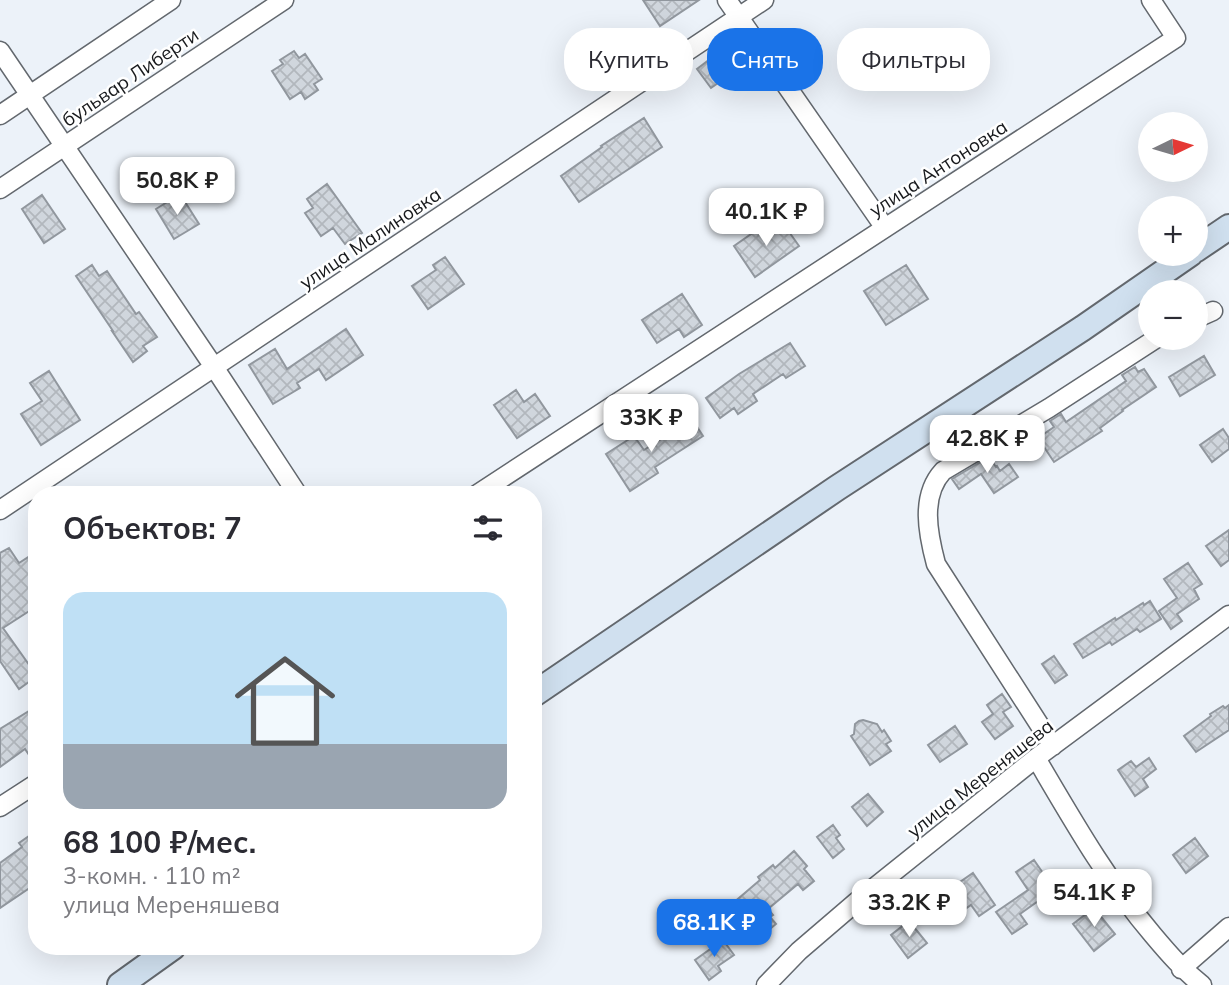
<!DOCTYPE html>
<html lang="ru">
<head>
<meta charset="utf-8">
<style>
	body { margin:0; font-family:Mulish,sans-serif; background:#f2f2f3; color:#2b2b33; height:100vh; display:flex; flex-direction:column; font-size:26px; white-space:nowrap }
	* { box-sizing:border-box; margin:0 }
	p { font-size:23px; color:#7c7c81 }
	.icon { flex:none; width:38px; height:38px; fill:none; stroke:currentColor; stroke-width:2; stroke-linecap:round; stroke-linejoin:round }
	.map { position:relative; flex:1; overflow:hidden }
	.side { position:absolute; left:28px; top:486px; width:514px; height:469px; display:flex; flex-direction:column; background:#fff; border-radius:28px; box-shadow:0 7px 28px #0002 }
	.side>* { flex:none }
	.guide { position:absolute; left:564px; top:28px; width:560px; height:63px; display:flex; gap:14px }
	.needle { width:46px; rotate:85deg }
	.controls { position:absolute; left:1138px; top:112px; display:grid; gap:14px }
	.controls a { display:grid; place-items:center; width:70px; height:70px; border-radius:50%; background:#fff; box-shadow:0 7px 28px #0002; font-size:35px }
	.price { position:absolute; translate:-50% -60px; padding:0 16px; border-radius:14px; background:#fff; color:#222; font-size:23px; line-height:46px; filter:drop-shadow(0 2px 4px #0008) }
	.price::after { content:''; position:absolute; left:50%; top:42px; width:21px; height:16px; margin-left:-10px; background:inherit; clip-path:polygon(0 0,100% 0,50% 100%) }
	.price.on { background:#1a73e8; color:#fff }
	ul { padding:0; list-style:none }
	li { display:grid; align-content:center; gap:14px; height:371px; padding:0 35px }
	li span { display:grid; place-items:center; height:217px; border-radius:21px; color:#555 }
	li>.icon { margin-inline-start:auto }
	span .icon { width:126px; height:126px; fill:#fffc; stroke-width:1 }
	li b { font-size:30px }
	h2 { display:flex; justify-content:space-between; align-items:center; height:84px; padding:0 35px; font-size:30px }
	.pill { padding:0 24px; border-radius:28px; background:#fff; box-shadow:0 7px 28px #0002; font-size:24px; line-height:63px }
	.pill.on { background:#1a73e8; color:#fff }
	.map>svg:first-child { display:block }
	.building { fill:url(#building-cross-hatch); stroke:#91979e; stroke-width:2 }
	.lines { fill:none; stroke-linecap:round; stroke-linejoin:round }
	.street-casing { stroke:#63686e; stroke-width:21 }
	.secondary-casing { stroke:#63686e; stroke-width:28 }
	.street { stroke:#fff; stroke-width:18 }
	.secondary { stroke:#d0e0ef; stroke-width:24 }
	.labels { text-anchor:middle; dominant-baseline:central; stroke-width:5; stroke-linejoin:round; paint-order:stroke }
	.street-label { font-size:19px; fill:#17191c; stroke:#fff }
</style>
</head>
<body>
<div class="map">
<svg width="1229" height="985" viewBox="0 0 1229 985">
	<defs>
		<pattern id="building-cross-hatch" width="8" height="8" patternUnits="userSpaceOnUse" patternTransform="scale(1.75)"><rect width="8" height="8" fill="#d0d6dd"/><path d="M0 0l8 8M0 8l8-8" fill="none" stroke="#b2b7bd"/></pattern>
	</defs>
	<rect width="100%" height="100%" fill="#ecf2f9"/>
	<path class="building" d="M643 0H699L660 26Z
		M726 47 743 70 726 82 724 79 711 88 697 69Z
		M294 51 299 58 305 54 322 79 314 84 318 90 305 99 301 92 290 99 272 71 283 64 280 60Z
		M644 118 662 147 579 202 561 176 602 147 601 146Z
		M327 184 362 233 345 244 333 228 321 236 305 213 313 208 307 199Z
		M180 194 199 224 174 239 156 209Z
		M42 195 65 229 44 243 22 209Z
		M782 222 799 246 755 277 734 246 767 223 771 230Z
		M445 257 464 284 428 309 412 286 436 270 433 265Z
		M92 265 99 276 107 271 136 314 139 312 157 337 143 346 147 351 133 362 112 331H113L76 276Z
		M906 265 928 299 886 325 864 291Z
		M682 294 702 325 684 337 679 329 657 343 642 320Z
		M346 329 363 355 326 380 319 369 297 383 300 388 273 404 249 365 275 349 287 369Z
		M790 343 805 366 786 378 783 374 753 394 757 401 738 414 734 408 720 418 706 398 739 374Z
		M1204 356 1215 375 1180 396 1169 377Z
		M1135 367 1138 372 1144 369 1156 387 1122 410 1123 411 1100 428 1102 431 1054 462 1038 438 1054 427 1050 421 1061 414 1066 422 1126 381 1122 375Z
		M49 371 80 420 41 445 21 414 42 401 30 383Z
		M516 390 524 402 535 394 550 416 517 438 494 405Z
		M692 419 703 436 655 467 658 473 630 491 606 454 634 436 644 450 672 432 670 428 681 421 683 424Z
		M1223 429 1229 438V449L1212 462 1200 445Z
		M989 457 996 467 997 466 1000 471 1009 464 1018 477 994 493 981 474 959 489 952 479Z
		M1229 530V560L1221 566 1206 546Z
		M9 548 19 563 30 556 37 567V606L3 628 37 676 19 689 0 661V553Z
		M1188 563 1202 584 1194 589 1199 599 1177 614 1182 621 1171 629 1159 611 1177 598 1164 579Z
		M1150 601 1161 619 1140 632 1137 629 1112 645 1110 642 1083 658 1074 644 1115 618 1116 620 1143 603 1144 605Z
		M1054 656 1067 675 1055 683 1042 664Z
		M1002 694 1011 707 1003 712 1013 726 995 739 982 722 993 714 987 705Z
		M1229 705V730L1196 752 1184 736 1211 716 1210 714 1223 706 1225 708Z
		M37 706V750L29 755 25 749 0 767V729Z
		M863 720 877 724 882 732 884 730 891 741 886 744 891 751 870 765 851 736 854 734 855 724 859 721Z
		M955 726 967 744 940 762 928 745Z
		M1149 758 1156 769 1143 779 1148 787 1135 796 1118 770 1131 761 1136 767Z
		M868 794 883 812 867 826 852 807Z
		M833 825 840 835 836 838 844 849 833 858 817 837Z
		M32 834 37 841V883L0 908V863L22 847 19 843Z
		M1195 838 1208 856 1186 873 1173 855Z
		M794 851 807 866 804 869 814 881 803 890 798 884 768 909 773 915 770 917 776 924 757 940 739 918 743 914 733 903 760 880 758 877 773 865 775 868Z
		M1034 860 1045 876 1039 880 1048 894 1020 914 1027 924 1012 934 996 912 1028 890 1016 872Z
		M973 873 995 905 979 916 971 905 958 914 944 893Z
		M934 891 944 906 930 916 919 900Z
		M1094 908 1115 934 1094 951 1073 924Z
		M909 921 927 943 908 958 891 935Z
		M723 940 734 955 718 966 721 971 709 980 695 960Z"/>
	<g class="lines">
		<g class="street-casing">
			<path id="street" d="M727 0 885 228
				M0 51 214 367 298 495
				M0 115 171 0
				M0 189 284 0
				M1195 319 1213 311
				M476 495 1176 38 1151 0
				M0 510 764 0
				M1053 746 936 564C928 534 920 496 943 471L1049 408 1157 338
				M1036 758C1072 819 1107 881 1153 935 1169 954 1182 969 1202 985
				M0 807 37 783
				M1181 969 1229 927
				M766 985 799 951 855 903 1036 758 1229 615"/>
		</g>
		<g class="secondary-casing">
			<path id="secondary" d="M1195 250 1229 227
				M534 694 837 488 1083 328 1190 254
				M120 985 173 947"/>
		</g>
		<use href="#street" class="street"/>
		<use href="#secondary" class="secondary"/>
	</g>
	<g class="labels">
		<g class="street-label">
			<text transform="translate(130 77) rotate(-34)">бульвар Либерти</text>
			<text transform="translate(938 168) rotate(-33)">улица Антоновка</text>
			<text transform="translate(370 238) rotate(-34)">улица Малиновка</text>
			<text transform="translate(980 778) rotate(-38)">улица Мереняшева</text>
		</g>
	</g>
</svg>
<div class="controls">
<a><svg class="needle" viewBox="-14 -14 28 28"><path d="M0-13l5 13h-10z" fill="#e53935"/><path d="M0 13l5-13h-10z" fill="#7c7c81"/></svg></a>
<a>+</a>
<a>−</a>
</div>
<b class="price" style="left:177px;top:217px">50.8K ₽</b>
<b class="price" style="left:766px;top:248px">40.1K ₽</b>
<b class="price" style="left:651px;top:454px">33K ₽</b>
<b class="price" style="left:987px;top:475px">42.8K ₽</b>
<b class="price" style="left:1094px;top:929px">54.1K ₽</b>
<b class="price" style="left:909px;top:939px">33.2K ₽</b>
<b class="price on" style="left:714px;top:959px">68.1K ₽</b>
<div class="guide">
<a class="pill">Купить</a>
<a class="pill on">Снять</a>
<a class="pill">Фильтры</a>
</div>
<section class="side">
<h2>Объектов: 7<svg class="icon" aria-label="filters" viewBox="0 0 24 24"><path d="M4 7h16M4 17h16"/><circle cx="9" cy="7" r="2"/><circle cx="15" cy="17" r="2"/></svg></h2>
<ul>
<li><span style="background:linear-gradient(#bfe0f5 70%,#9aa5b1 0)"><svg class="icon" aria-label="home" viewBox="0 0 24 24"><path d="M3 11l9-7 9 7M6 9v11h12V9"/></svg></span><div><b>68 100 ₽/мес.</b><p>3-комн. · 110 m²</p><p>улица Мереняшева</p></div></li>
</ul>
</section>
</div>
</body>
</html>
